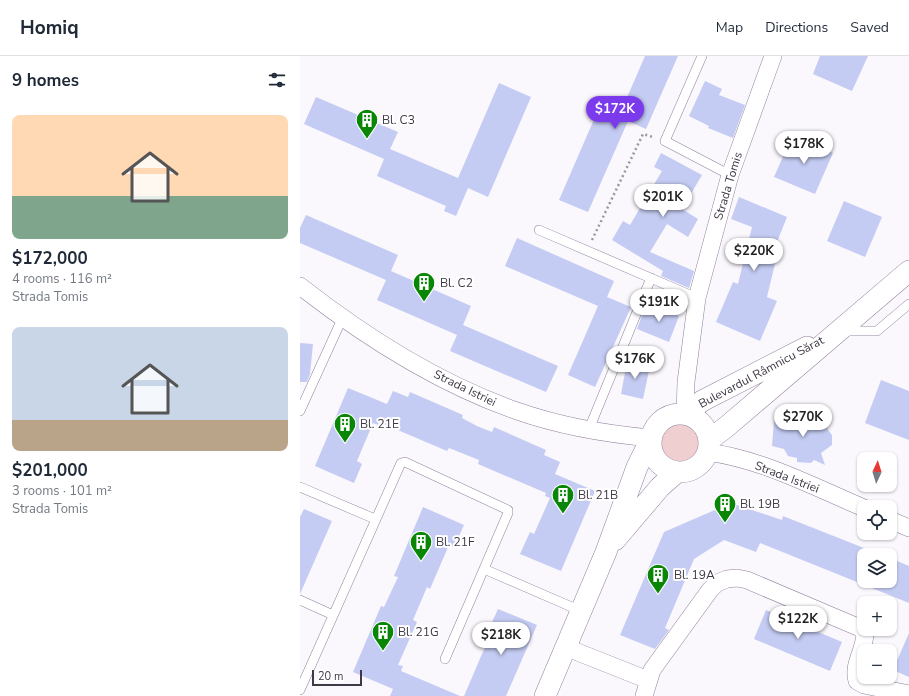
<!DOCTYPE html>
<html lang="en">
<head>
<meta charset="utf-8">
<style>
	body { margin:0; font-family:"Nunito Sans",sans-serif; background:#f6f6f7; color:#1f2937; height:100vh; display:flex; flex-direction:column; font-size:15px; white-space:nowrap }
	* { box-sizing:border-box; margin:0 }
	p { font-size:13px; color:#747a83 }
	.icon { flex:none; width:22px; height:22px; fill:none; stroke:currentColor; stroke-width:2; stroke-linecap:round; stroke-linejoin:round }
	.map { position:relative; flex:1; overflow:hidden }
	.sheet { display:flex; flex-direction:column; background:#fff; width:300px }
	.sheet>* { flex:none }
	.needle { width:26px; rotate:4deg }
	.buttons { position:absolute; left:557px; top:396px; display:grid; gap:8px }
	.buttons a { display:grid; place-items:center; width:40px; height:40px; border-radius:8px; background:#fff; box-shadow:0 1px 3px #0004; font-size:20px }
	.scale { position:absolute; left:12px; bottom:10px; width:50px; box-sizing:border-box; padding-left:4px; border:2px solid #3f3845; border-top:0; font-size:11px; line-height:14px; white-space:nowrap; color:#3f3845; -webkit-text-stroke:3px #fff; paint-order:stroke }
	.price { position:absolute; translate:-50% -34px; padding:0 9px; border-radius:14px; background:#fff; color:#222; font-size:13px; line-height:26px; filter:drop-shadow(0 1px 2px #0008) }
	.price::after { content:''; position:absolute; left:50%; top:24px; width:12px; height:9px; margin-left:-6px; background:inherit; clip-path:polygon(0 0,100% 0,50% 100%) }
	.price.on { background:#7c3aed; color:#fff }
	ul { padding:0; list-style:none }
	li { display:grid; align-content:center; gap:8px; height:212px; padding:0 12px }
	li span { display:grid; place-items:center; height:124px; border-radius:8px; color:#555 }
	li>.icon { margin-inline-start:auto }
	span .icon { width:72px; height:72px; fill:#fffc; stroke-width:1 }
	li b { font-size:17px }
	h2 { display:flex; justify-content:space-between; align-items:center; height:48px; padding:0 12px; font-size:17px }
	header { display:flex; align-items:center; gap:24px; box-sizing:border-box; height:56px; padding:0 20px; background:#fff; border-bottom:1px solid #e0e1e3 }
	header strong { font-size:19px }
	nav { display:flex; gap:22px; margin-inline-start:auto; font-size:14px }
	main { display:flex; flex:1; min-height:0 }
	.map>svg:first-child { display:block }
	.green { fill:#efcfd0 }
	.building { fill:#c4ccf3 }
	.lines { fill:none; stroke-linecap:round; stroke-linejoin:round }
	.service-casing { stroke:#91819e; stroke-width:10 }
	.minor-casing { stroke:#91819e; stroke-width:18 }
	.tertiary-casing { stroke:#91819e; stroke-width:22 }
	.path { stroke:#9b96a0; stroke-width:2.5; stroke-dasharray:2 3; stroke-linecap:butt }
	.service { stroke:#fff; stroke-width:9 }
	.minor { stroke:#fff; stroke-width:17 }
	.tertiary { stroke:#fff; stroke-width:21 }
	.labels { text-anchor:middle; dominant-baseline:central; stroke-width:4; stroke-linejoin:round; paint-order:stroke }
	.poi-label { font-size:12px; fill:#3f3845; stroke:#fff; text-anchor:start }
	.street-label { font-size:12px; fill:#3f3845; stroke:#fff }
</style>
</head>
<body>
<header>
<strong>Homiq</strong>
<nav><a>Map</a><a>Directions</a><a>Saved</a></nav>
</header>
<main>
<section class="sheet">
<h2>9 homes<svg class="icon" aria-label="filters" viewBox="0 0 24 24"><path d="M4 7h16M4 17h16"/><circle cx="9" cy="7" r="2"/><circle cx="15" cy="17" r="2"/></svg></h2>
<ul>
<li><span style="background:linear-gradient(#ffd9b3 65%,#7fa58c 0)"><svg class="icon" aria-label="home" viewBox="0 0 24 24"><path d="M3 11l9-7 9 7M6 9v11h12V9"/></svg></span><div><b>$172,000</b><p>4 rooms · 116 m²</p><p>Strada Tomis</p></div></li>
<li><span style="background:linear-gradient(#c9d6e8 75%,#b9a48a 0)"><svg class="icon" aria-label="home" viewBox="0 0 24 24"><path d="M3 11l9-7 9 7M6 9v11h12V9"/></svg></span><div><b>$201,000</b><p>3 rooms · 101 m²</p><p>Strada Tomis</p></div></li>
</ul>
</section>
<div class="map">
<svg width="609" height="640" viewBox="0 0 609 640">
	<rect width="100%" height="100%" fill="#faf7fd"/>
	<path class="green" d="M359 387a21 21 0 1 1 42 0a21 21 0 1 1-42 0Z"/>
	<path class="building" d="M345 0H378L346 73 328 65 288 156 259 144 302 45 322 53Z
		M520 0H568L552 35 513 18Z
		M405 25 422 33 419 39 445 49 433 82 408 72 409 70 389 60Z
		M199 27 231 41 188 141 168 132 156 160 144 155 146 150 77 120 84 103 4 68 16 41 98 76 90 93 158 122Z
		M492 80 533 97 515 138 474 121Z
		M361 97 402 119 382 153 398 163 388 181 367 168 350 196 394 215 389 232 361 220 363 215 312 184 323 165 330 169 362 115 354 111Z
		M439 141 487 161 477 186 480 187 467 241 477 245 460 285 416 266 433 226 438 228 452 171 431 163Z
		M544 145 582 161 565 201 527 185Z
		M6 159 98 199 91 215 171 250 163 269 258 310 246 336 150 295 157 279 77 244 86 224 0 187V172Z
		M217 182 314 225 307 241 331 251 295 331 268 319 298 250 205 210Z
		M352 248 379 260 369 286 337 273 343 257 348 259Z
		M0 287 13 288 10 318 7 326H0Z
		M327 306 350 310 343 343 321 338Z
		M581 324 609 335V384L565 367Z
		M48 332 87 348 93 335 108 341 110 336 163 359 162 362 177 370 192 376 194 371 246 394 244 399 260 406 255 418 295 435 261 515 220 498 230 476 234 478 250 442 245 440 246 437 178 408 179 404 149 392 147 395 79 366 78 369 73 367 57 405 62 408 54 427 15 410Z
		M504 357 516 358 519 362H524L527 366 528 374 532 379V389L521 397 525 409 514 404 511 407 497 406V402L488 400 484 393 472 390 474 365 488 364 495 361H501Z
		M431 447 482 464 483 460 564 492V525H590V502L609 510V547L460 487 456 496 424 484 394 503 365 572 369 574 355 593 320 579 364 476Z
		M123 451 164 469 154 491 149 489 130 533 127 531 113 564 117 566 98 609 103 610 101 615 160 640H90L93 633 53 616 81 550 84 551 98 521 94 520Z
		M4 453 32 465 0 538V461Z
		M198 553 237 569 206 640H164L191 577 188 575Z
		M466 554 542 586 530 615 454 583Z
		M609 577V621L593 614Z"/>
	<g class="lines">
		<g class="service-casing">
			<path id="service" d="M402 0 365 85 430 119
				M239 174 397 242
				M544 275H577L609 248
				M0 355 42 263
				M289 373 351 222
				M0 431 75 463
				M184 513 281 555
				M0 544 33 559
				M0 634 101 407 105 406 208 454V457L145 603"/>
		</g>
		<g class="minor-casing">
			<path id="minor" d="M0 230C64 280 140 328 217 355 260 370 306 378 351 382
				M385 358 386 326 397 242 430 119 473 0
				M407 396C462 403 514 431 564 452
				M590 464 609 472
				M265 591 348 624
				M344 640 352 614 410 534 417 527 427 523 437 522 447 524 560 572 565 577C565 594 552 608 557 625L564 629 609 638"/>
		</g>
		<g class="tertiary-casing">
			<path id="tertiary" d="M351 387a29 29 0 1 1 58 0a29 29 0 1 1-58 0Z
				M385 358 402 345 507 291
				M409 384 425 372 609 215
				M315 484 360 431 377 416
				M245 640 306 496 337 411 350 385"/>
		</g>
		<path class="path" d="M292 184 343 78 353 81"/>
		<use href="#service" class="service"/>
		<use href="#minor" class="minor"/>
		<use href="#tertiary" class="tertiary"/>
	</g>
	<defs>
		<g id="building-pin" transform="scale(1.15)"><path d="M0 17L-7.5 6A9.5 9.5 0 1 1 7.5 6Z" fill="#098606" stroke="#fff"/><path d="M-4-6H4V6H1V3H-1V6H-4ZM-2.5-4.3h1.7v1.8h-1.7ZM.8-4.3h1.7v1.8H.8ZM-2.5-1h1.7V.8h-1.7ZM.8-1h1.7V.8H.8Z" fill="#fff"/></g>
	</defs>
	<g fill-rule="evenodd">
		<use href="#building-pin" x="67" y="64"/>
		<use href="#building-pin" x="124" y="227"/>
		<use href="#building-pin" x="45" y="368"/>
		<use href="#building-pin" x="263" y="439"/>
		<use href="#building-pin" x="425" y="448"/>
		<use href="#building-pin" x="121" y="486"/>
		<use href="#building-pin" x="358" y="519"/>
		<use href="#building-pin" x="83" y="576"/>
	</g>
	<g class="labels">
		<g class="poi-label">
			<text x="82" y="64">Bl. C3</text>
			<text x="140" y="227">Bl. C2</text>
			<text x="60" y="368">Bl. 21E</text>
			<text x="278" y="439">Bl. 21B</text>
			<text x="440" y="448">Bl. 19B</text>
			<text x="136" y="486">Bl. 21F</text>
			<text x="374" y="519">Bl. 19A</text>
			<text x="98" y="576">Bl. 21G</text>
		</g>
		<g class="street-label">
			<text transform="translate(428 130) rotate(-73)">Strada Tomis</text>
			<text transform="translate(461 316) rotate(-28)">Bulevardul Râmnicu Sărat</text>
			<text transform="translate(165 332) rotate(26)">Strada Istriei</text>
			<text transform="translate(487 421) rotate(21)">Strada Istriei</text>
		</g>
	</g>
</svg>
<div class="buttons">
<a><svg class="needle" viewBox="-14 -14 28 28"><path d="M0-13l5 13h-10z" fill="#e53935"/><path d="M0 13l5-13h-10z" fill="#747a83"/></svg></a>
<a><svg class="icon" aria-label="locate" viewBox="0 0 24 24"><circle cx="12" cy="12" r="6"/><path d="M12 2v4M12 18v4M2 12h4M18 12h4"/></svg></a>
<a><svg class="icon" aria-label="layers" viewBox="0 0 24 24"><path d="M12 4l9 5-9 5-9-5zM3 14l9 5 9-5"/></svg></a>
<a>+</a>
<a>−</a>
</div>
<div class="scale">20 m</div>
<b class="price on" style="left:315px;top:74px">$172K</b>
<b class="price" style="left:504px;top:109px">$178K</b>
<b class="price" style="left:363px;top:162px">$201K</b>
<b class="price" style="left:454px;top:216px">$220K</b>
<b class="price" style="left:359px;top:267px">$191K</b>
<b class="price" style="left:335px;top:324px">$176K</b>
<b class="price" style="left:503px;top:382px">$270K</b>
<b class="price" style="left:498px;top:584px">$122K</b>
<b class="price" style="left:201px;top:600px">$218K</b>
</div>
</main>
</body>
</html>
